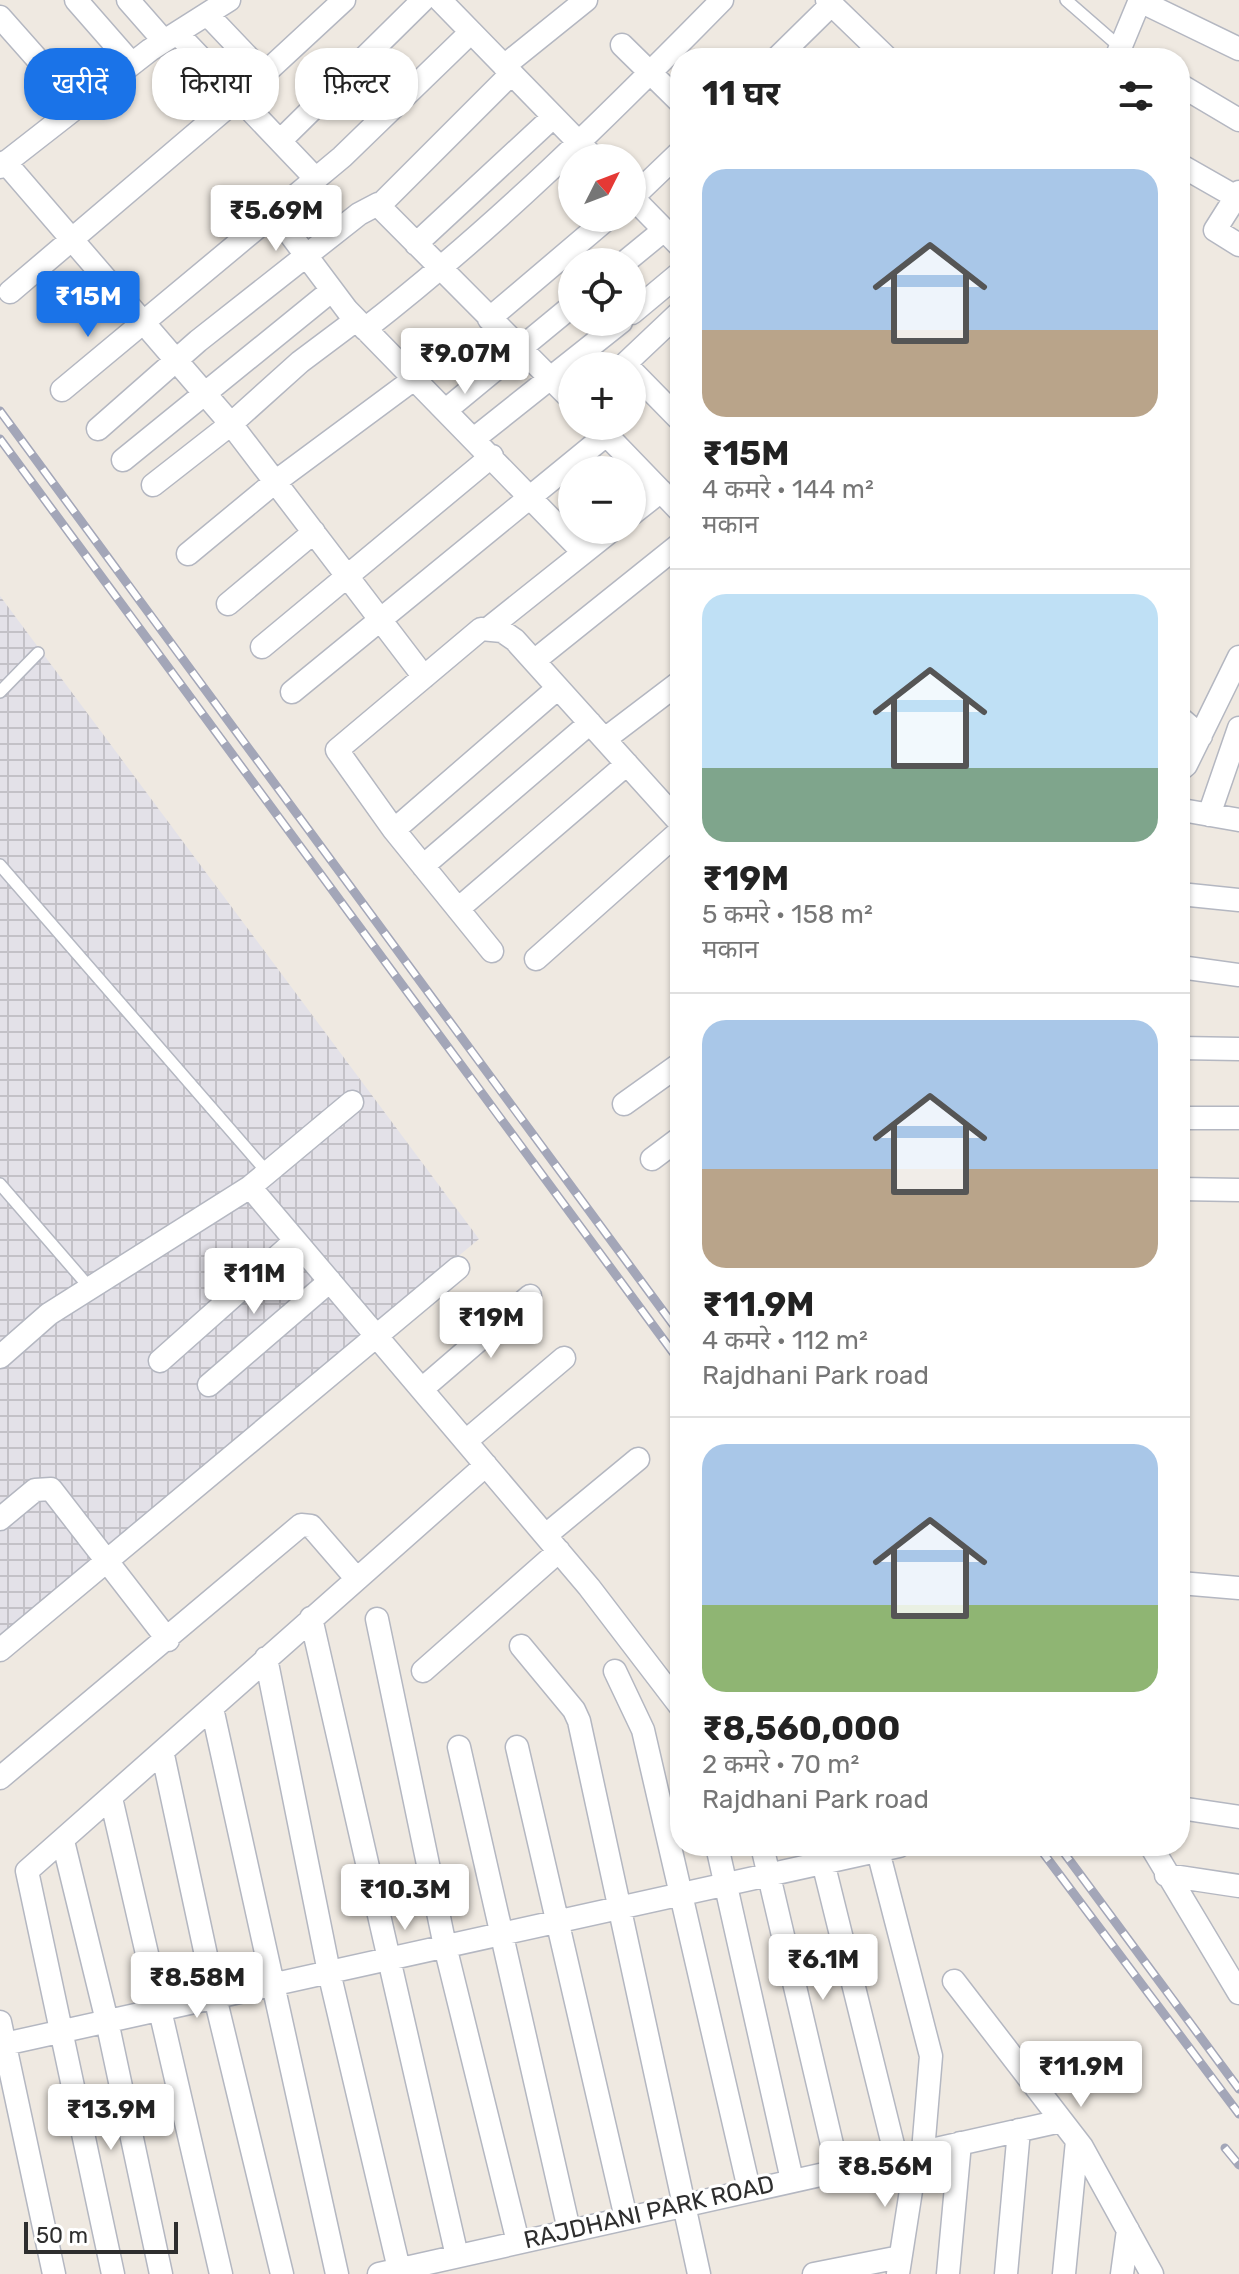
<!DOCTYPE html>
<html lang="hi">
<head>
<meta charset="utf-8">
<style>
	body { margin:0; font-family:Rubik,"Noto Sans Devanagari",sans-serif; background:#f6f6f6; color:#222; height:100vh; display:flex; flex-direction:column; font-size:30px; white-space:nowrap }
	* { box-sizing:border-box; margin:0 }
	p { font-size:26px; color:#767676 }
	.icon { flex:none; width:44px; height:44px; fill:none; stroke:currentColor; stroke-width:2; stroke-linecap:round; stroke-linejoin:round }
	.map { position:relative; flex:1; overflow:hidden }
	.sheet { position:absolute; left:670px; top:48px; width:520px; height:1808px; display:flex; flex-direction:column; background:#fff; border-radius:32px; box-shadow:0 2px 6px #0004 }
	.sheet>* { flex:none }
	.guide { position:absolute; left:24px; top:48px; width:526px; height:72px; display:flex; gap:16px }
	.needle { width:52px; rotate:48deg }
	.fabs { position:absolute; left:558px; top:144px; display:grid; gap:16px }
	.fabs a { display:grid; place-items:center; width:88px; height:88px; border-radius:50%; background:#fff; box-shadow:0 2px 6px #0004; font-size:40px }
	.scale { position:absolute; left:24px; bottom:20px; width:154px; box-sizing:border-box; padding-left:8px; border:4px solid #2e2e2e; border-top:0; font-size:22px; line-height:28px; white-space:nowrap; color:#2e2e2e; -webkit-text-stroke:6px #fff; paint-order:stroke }
	.price { position:absolute; translate:-50% -68px; padding:0 18px; border-radius:8px; background:#fff; color:#222; font-size:26px; line-height:52px; filter:drop-shadow(0 2px 4px #0008) }
	.price::after { content:''; position:absolute; left:50%; top:48px; width:24px; height:18px; margin-left:-12px; background:inherit; clip-path:polygon(0 0,100% 0,50% 100%) }
	.price.active { background:#1a73e8; color:#fff }
	ul { padding:0; list-style:none }
	li { display:grid; align-content:center; gap:16px; height:424px; padding:0 32px }
	li+li { border-top:2px solid #e0e0e0 }
	li span { display:grid; place-items:center; height:248px; border-radius:24px; color:#555 }
	li>.icon { margin-inline-start:auto }
	span .icon { width:144px; height:144px; fill:#fffc; stroke-width:1 }
	li b { font-size:34px }
	h2 { display:flex; justify-content:space-between; align-items:center; height:96px; padding:0 32px; font-size:34px }
	.chip { padding:0 28px; border-radius:32px; background:#fff; box-shadow:0 2px 6px #0004; font-size:28px; line-height:72px }
	.chip.active { background:#1a73e8; color:#fff }
	.map>svg:first-child { display:block }
	.industrial { fill:url(#industrial-grid) }
	.lines { fill:none; stroke-linecap:round; stroke-linejoin:round }
	.lane-casing { stroke:#b4b7c1; stroke-width:14 }
	.street-casing { stroke:#b4b7c1; stroke-width:25 }
	.lane { stroke:#fff; stroke-width:11 }
	.street { stroke:#fff; stroke-width:22 }
	.rail-casing { stroke:#a3a6b8; stroke-width:9 }
	.rail { stroke:#fff; stroke-width:6; stroke-dasharray:18; stroke-linecap:butt }
	.labels { text-anchor:middle; dominant-baseline:central; stroke-width:6; stroke-linejoin:round; paint-order:stroke }
	.street-label { font-size:24px; fill:#2e2e2e; stroke:#fff }
</style>
</head>
<body>
<div class="map">
<svg width="1239" height="2274" viewBox="0 0 1239 2274">
	<defs>
		<pattern id="industrial-grid" width="8" height="8" patternUnits="userSpaceOnUse" patternTransform="scale(2)"><rect width="8" height="8" fill="#e3e1e8"/><path d="M0 4h8M4 0v8" fill="none" stroke="#c3c1c7"/></pattern>
	</defs>
	<rect width="100%" height="100%" fill="#efe9e1"/>
	<path class="industrial" d="M0 596 479 1239 0 1635Z"/>
	<g class="lines">
		<g class="lane-casing">
			<path id="lane" d="M1066 0 1121 48
				M0 692 38 653
				M0 865 267 1172
				M0 1184 90 1288"/>
		</g>
		<g class="street-casing">
			<path id="street" d="M76 0 132 64
				M128 0 164 41
				M440 0 594 158
				M827 0 887 58
				M1140 1 1239 49
				M207 14 264 74
				M0 17 78 105
				M177 33 316 179
				M622 45 680 102
				M777 58 832 4
				M1116 58 1140 0
				M504 66 586 0
				M511 74 379 206 572 400
				M1180 85 1239 120
				M280 141 423 0
				M5 162 231 424 424 677
				M1180 165 1236 197
				M0 167 150 50 229 0
				M1239 192 1215 230 1239 245
				M632 197 680 246
				M632 198 680 152
				M275 214 347 310 583 552
				M416 244 553 117
				M625 262 664 230
				M10 292 238 98 344 0
				M632 313 680 273
				M489 319 608 218
				M365 329C494 229 608 116 722 0
				M625 364 680 312
				M632 371 680 420
				M62 390 342 157 471 32
				M446 410 572 306
				M598 426 680 511
				M98 429 198 341 359 214 378 204
				M475 438 621 322
				M123 460 331 291
				M153 485 231 424 300 362 356 320
				M632 514 661 491
				M188 554 275 482 414 379
				M228 604 314 532
				M489 628 612 530
				M262 647 492 456
				M534 661 680 544
				M292 692 606 435
				M1180 718 1201 736
				M605 739 680 682
				M1180 770 1186 765 1239 657
				M1182 810 1239 820
				M1209 815 1239 728
				M394 830 558 688
				M423 866 590 723
				M1180 894 1239 900
				M458 909 627 764
				M492 951 394 830 337 750 481 629 502 631 515 640 680 823
				M536 959 680 831
				M1180 967 1239 975
				M1180 1048 1239 1049
				M624 1104 680 1064
				M1180 1118H1239
				M652 1159 680 1138
				M250 1187 589 1587 680 1706
				M1180 1189 1239 1190
				M0 1357 49 1314 250 1187 352 1102
				M160 1361 295 1241
				M209 1385 330 1281
				M422 1389 530 1296
				M466 1441 564 1358
				M0 1519 35 1490 51 1489 168 1640
				M546 1535 638 1459
				M1180 1583 1239 1588
				M311 1618 457 2256
				M377 1619 445 1946 518 2242
				M521 1646 574 1710 579 1721 699 2274
				M0 1650 458 1268
				M266 1658 329 1972 399 2269
				M423 1671 559 1551
				M615 1671 643 1730 749 2189
				M212 1708 337 2274
				M459 1747 569 2230
				M517 1747 626 2218
				M163 1755 215 1997 282 2274
				M0 1778 301 1525 311 1526 356 1578
				M111 1798 221 2274
				M1180 1808 1239 1817
				M63 1841 107 2021 161 2274
				M717 1846 792 2180
				M762 1846 838 2170
				M819 1846 896 2157
				M1151 1846 1239 1993
				M878 1851 931 2056 923 2151
				M1166 1875 1239 1886
				M954 1981 1082 2147 1152 2274
				M0 2022 54 2274
				M0 2045 899 1846
				M113 2274 27 1871 486 1465
				M379 2274 1061 2121
				M814 2274 900 2257
				M898 2274 917 2152
				M948 2274 960 2143
				M1006 2274 1019 2130
				M1064 2274 1077 2141
				M1122 2274 1128 2230"/>
		</g>
		<use href="#lane" class="lane"/>
		<use href="#street" class="street"/>
		<g class="rail-casing">
			<path id="rail" d="M0 411 680 1334
				M0 439 680 1362
				M1038 1846 1239 2114
				M1059 1846 1239 2089
				M1225 2148 1239 2165"/>
		</g>
		<use href="#rail" class="rail"/>
	</g>
	<g class="labels">
		<g class="street-label">
			<text transform="translate(649 2212) rotate(-13)">RAJDHANI PARK ROAD</text>
		</g>
	</g>
</svg>
<div class="fabs">
<a><svg class="needle" viewBox="-14 -14 28 28"><path d="M0-13l5 13h-10z" fill="#e53935"/><path d="M0 13l5-13h-10z" fill="#767676"/></svg></a>
<a><svg class="icon" aria-label="locate" viewBox="0 0 24 24"><circle cx="12" cy="12" r="6"/><path d="M12 2v4M12 18v4M2 12h4M18 12h4"/></svg></a>
<a>+</a>
<a>−</a>
</div>
<div class="scale">50 m</div>
<b class="price" style="left:276px;top:253px">₹5.69M</b>
<b class="price active" style="left:88px;top:339px">₹15M</b>
<b class="price" style="left:465px;top:396px">₹9.07M</b>
<b class="price" style="left:254px;top:1316px">₹11M</b>
<b class="price" style="left:491px;top:1360px">₹19M</b>
<b class="price" style="left:405px;top:1932px">₹10.3M</b>
<b class="price" style="left:823px;top:2002px">₹6.1M</b>
<b class="price" style="left:197px;top:2020px">₹8.58M</b>
<b class="price" style="left:1081px;top:2109px">₹11.9M</b>
<b class="price" style="left:111px;top:2152px">₹13.9M</b>
<b class="price" style="left:885px;top:2209px">₹8.56M</b>
<div class="guide">
<a class="chip active">खरीदें</a>
<a class="chip">किराया</a>
<a class="chip">फ़िल्टर</a>
</div>
<section class="sheet">
<h2>11 घर<svg class="icon" aria-label="filters" viewBox="0 0 24 24"><path d="M4 7h16M4 17h16"/><circle cx="9" cy="7" r="2"/><circle cx="15" cy="17" r="2"/></svg></h2>
<ul>
<li><span style="background:linear-gradient(#a9c7e8 65%,#b9a48a 0)"><svg class="icon" aria-label="home" viewBox="0 0 24 24"><path d="M3 11l9-7 9 7M6 9v11h12V9"/></svg></span><div><b>₹15M</b><p>4 कमरे · 144 m²</p><p>मकान</p></div></li>
<li><span style="background:linear-gradient(#bfe0f5 70%,#7fa58c 0)"><svg class="icon" aria-label="home" viewBox="0 0 24 24"><path d="M3 11l9-7 9 7M6 9v11h12V9"/></svg></span><div><b>₹19M</b><p>5 कमरे · 158 m²</p><p>मकान</p></div></li>
<li><span style="background:linear-gradient(#a9c7e8 60%,#b9a48a 0)"><svg class="icon" aria-label="home" viewBox="0 0 24 24"><path d="M3 11l9-7 9 7M6 9v11h12V9"/></svg></span><div><b>₹11.9M</b><p>4 कमरे · 112 m²</p><p>Rajdhani Park road</p></div></li>
<li><span style="background:linear-gradient(#a9c7e8 65%,#8fb573 0)"><svg class="icon" aria-label="home" viewBox="0 0 24 24"><path d="M3 11l9-7 9 7M6 9v11h12V9"/></svg></span><div><b>₹8,560,000</b><p>2 कमरे · 70 m²</p><p>Rajdhani Park road</p></div></li>
</ul>
</section>
</div>
</body>
</html>
